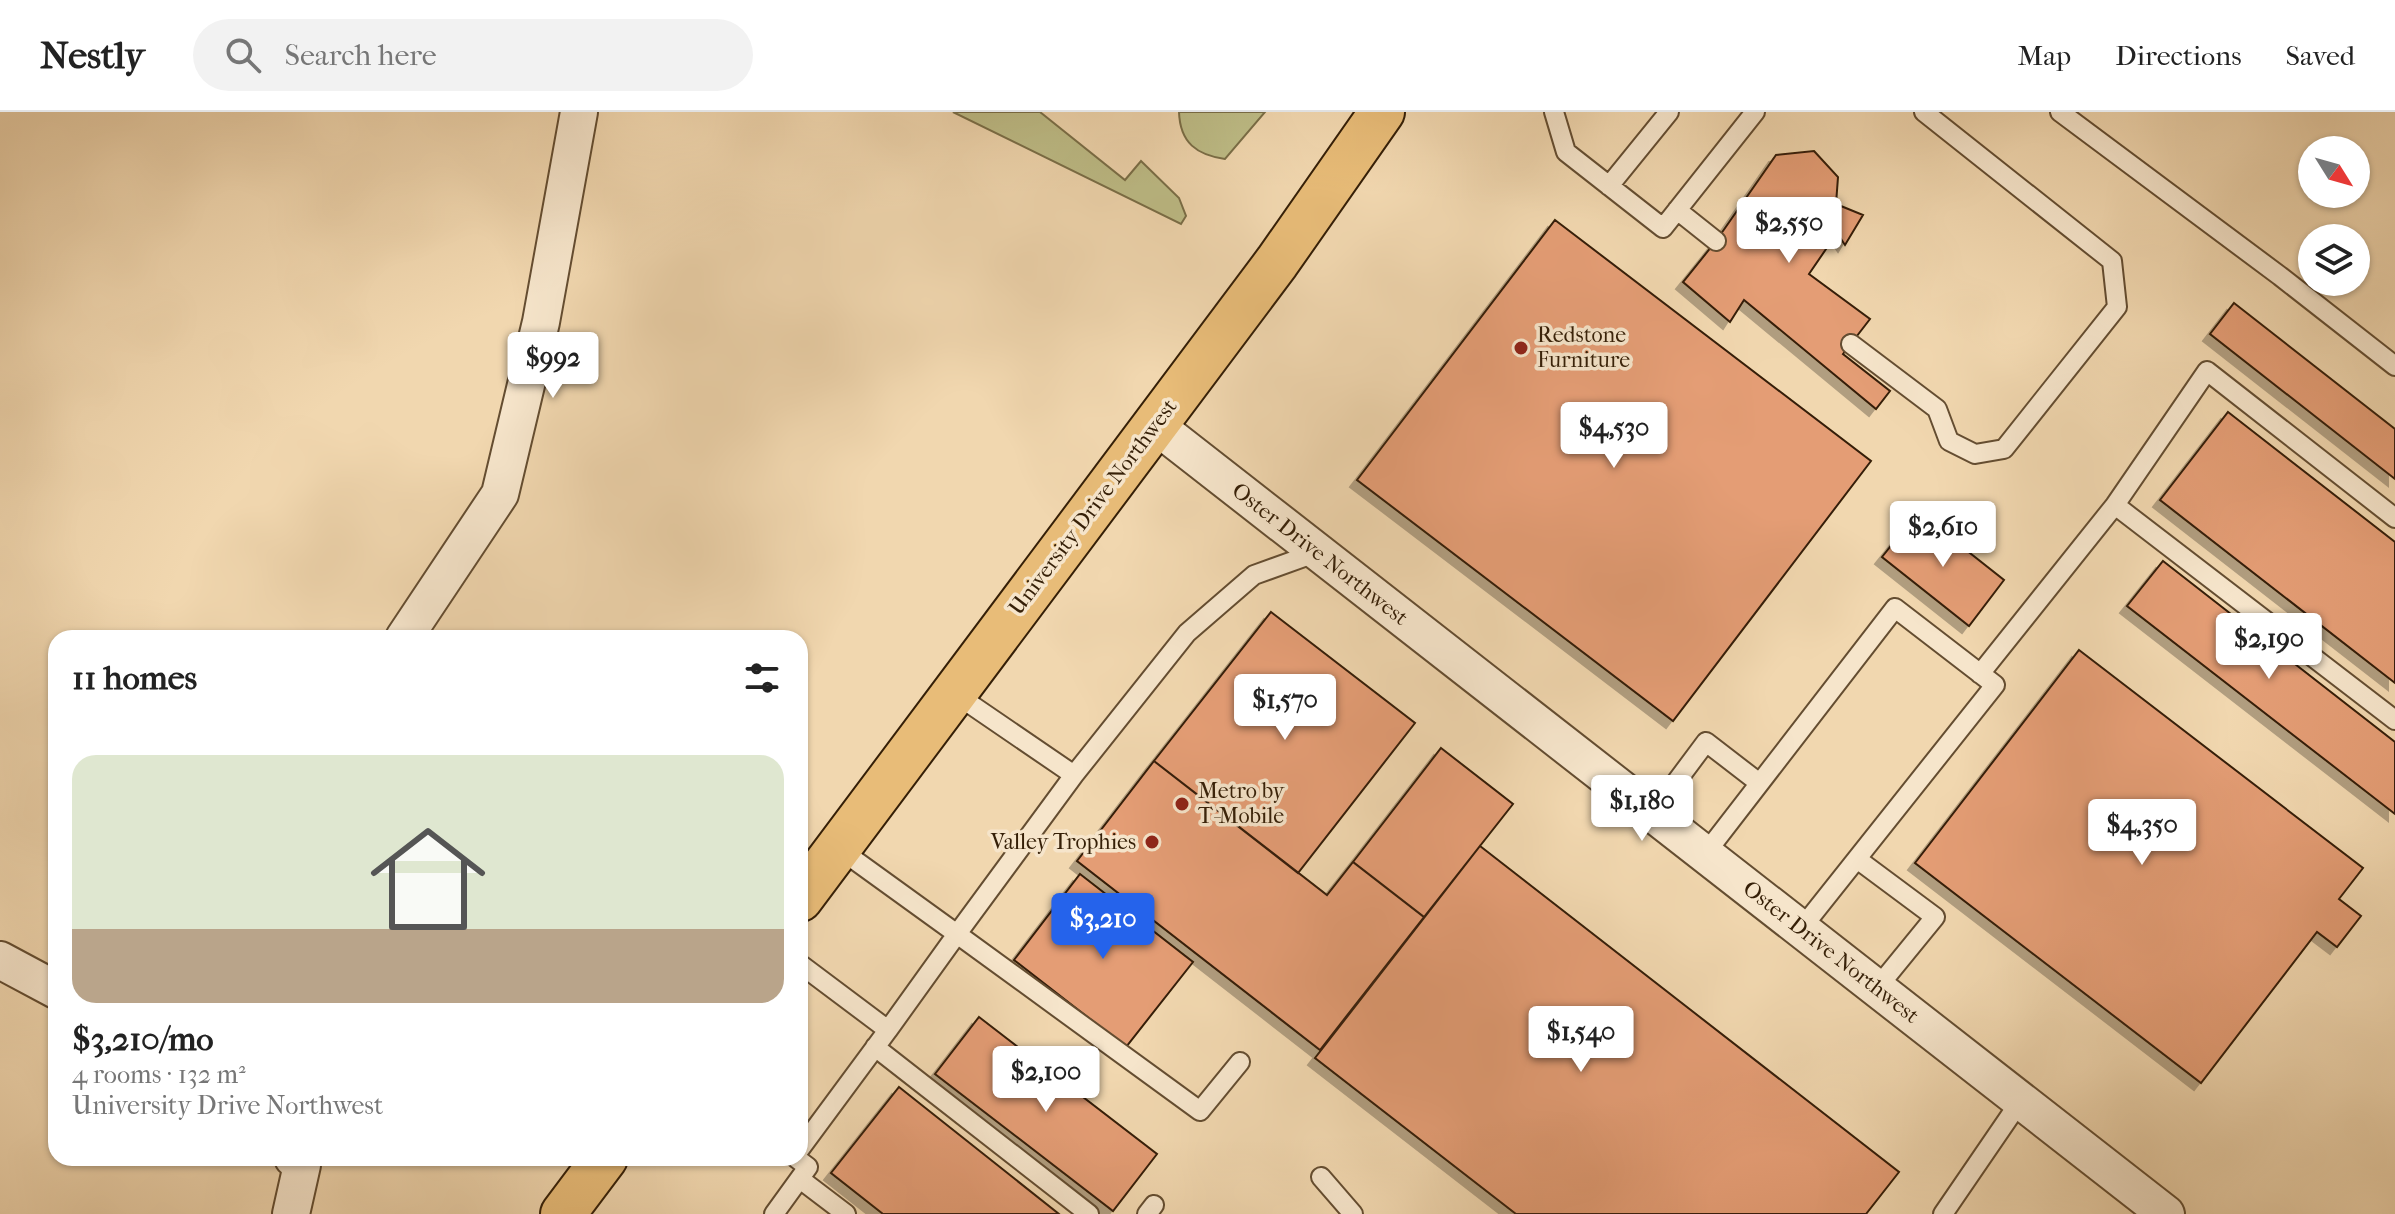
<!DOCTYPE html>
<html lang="en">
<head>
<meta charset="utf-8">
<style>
	body { margin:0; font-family:"IM FELL French Canon",serif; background:#f2f2f2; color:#222; height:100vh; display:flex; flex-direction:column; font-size:30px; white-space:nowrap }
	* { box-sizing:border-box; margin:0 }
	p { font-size:26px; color:#767676 }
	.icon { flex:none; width:44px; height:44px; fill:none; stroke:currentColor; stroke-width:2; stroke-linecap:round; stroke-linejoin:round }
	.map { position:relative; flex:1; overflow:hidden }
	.panel { position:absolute; left:48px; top:518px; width:760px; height:536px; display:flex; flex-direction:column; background:#fff; border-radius:24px; box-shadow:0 2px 6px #0004 }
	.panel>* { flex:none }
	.needle { width:52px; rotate:127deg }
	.buttons { position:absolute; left:2298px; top:24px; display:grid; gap:16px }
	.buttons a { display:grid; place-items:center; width:72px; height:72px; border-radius:50%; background:#fff; box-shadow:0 2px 6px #0004; font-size:40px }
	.price { position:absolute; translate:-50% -68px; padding:0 18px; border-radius:8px; background:#fff; color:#222; font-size:26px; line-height:52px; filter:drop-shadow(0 2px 4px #0008) }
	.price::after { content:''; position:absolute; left:50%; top:48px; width:24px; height:18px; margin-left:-12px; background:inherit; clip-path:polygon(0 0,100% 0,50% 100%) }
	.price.on { background:#2563eb; color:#fff }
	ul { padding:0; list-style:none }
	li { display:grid; align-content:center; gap:16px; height:424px; padding:0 24px }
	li+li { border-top:2px solid #e0e0e0 }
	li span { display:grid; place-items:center; height:248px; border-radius:24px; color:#555 }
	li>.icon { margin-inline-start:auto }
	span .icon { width:144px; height:144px; fill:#fffc; stroke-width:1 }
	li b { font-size:34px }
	h2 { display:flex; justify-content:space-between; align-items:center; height:96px; padding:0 24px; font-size:34px }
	header { display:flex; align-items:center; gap:48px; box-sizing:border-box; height:112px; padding:0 40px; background:#fff; border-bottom:2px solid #e0e0e0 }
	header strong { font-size:38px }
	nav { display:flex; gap:44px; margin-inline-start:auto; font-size:28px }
	.search { width:560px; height:72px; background:#f2f2f2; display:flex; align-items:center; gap:20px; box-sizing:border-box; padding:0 28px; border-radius:44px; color:#767676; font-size:30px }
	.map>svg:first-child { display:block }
	.green { fill:#bebd87; stroke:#7a6e47; stroke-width:2 }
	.building { fill:#e49d75; stroke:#351f07; stroke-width:2; filter:url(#shadow) }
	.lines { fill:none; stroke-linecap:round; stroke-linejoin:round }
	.service-casing { stroke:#644d31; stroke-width:22 }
	.minor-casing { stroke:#644d31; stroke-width:40 }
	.trunk-casing { stroke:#351f07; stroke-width:48 }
	.service { stroke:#f6e5cb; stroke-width:18 }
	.minor { stroke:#f6e5cb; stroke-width:36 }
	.trunk { stroke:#e8bc78; stroke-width:44 }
	.poi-dot { fill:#8f2418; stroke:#f6e5cb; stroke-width:3 }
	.labels { text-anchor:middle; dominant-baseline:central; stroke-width:7; stroke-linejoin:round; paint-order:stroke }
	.poi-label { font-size:22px; fill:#351f07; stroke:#f6e5cb; text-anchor:start }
	.street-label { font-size:22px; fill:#351f07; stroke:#f6e5cb }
</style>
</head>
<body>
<header>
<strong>Nestly</strong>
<div class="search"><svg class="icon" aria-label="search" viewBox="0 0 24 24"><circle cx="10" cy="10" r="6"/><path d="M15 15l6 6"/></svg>Search here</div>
<nav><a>Map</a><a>Directions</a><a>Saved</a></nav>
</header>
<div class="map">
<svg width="2395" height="1102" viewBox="0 0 2395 1102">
	<defs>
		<filter id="shadow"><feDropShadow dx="-7" dy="7" stdDeviation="0" flood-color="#0004"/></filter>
	</defs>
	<rect width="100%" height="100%" fill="#f1d7af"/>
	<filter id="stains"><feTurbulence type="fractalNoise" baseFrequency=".0025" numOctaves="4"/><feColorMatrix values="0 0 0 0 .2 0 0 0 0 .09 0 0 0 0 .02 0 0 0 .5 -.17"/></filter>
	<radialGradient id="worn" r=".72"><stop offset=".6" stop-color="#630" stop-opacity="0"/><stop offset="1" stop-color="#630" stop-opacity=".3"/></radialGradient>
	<path class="green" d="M953 0H1040L1125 68 1141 49 1179 86 1186 104 1181 112Z
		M1179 0H1265L1225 47C1197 43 1180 31 1179 0Z"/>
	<path class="building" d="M1814 39 1838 65 1836 92 1863 103 1845 133 1837 121 1809 162 1870 207 1843 242 1890 279 1876 297 1744 188 1730 210 1683 170 1716 129 1776 43Z
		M1555 108 1871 349 1673 609 1357 368Z
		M2234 191 2395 317V367L2210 222Z
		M2228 300 2395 430V571L2160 388Z
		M1918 400 2004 468 1969 514 1882 445Z
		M2163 449 2395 630V702L2127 494Z
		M1271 500 1415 611 1298 761 1154 649Z
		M2079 538 2363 756 2339 787 2361 804 2337 835 2317 820 2201 971 1915 751Z
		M1441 636 1513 692 1424 805 1353 750Z
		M1154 649 1327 783 1353 750 1424 805 1320 938 1077 749Z
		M1480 734 1899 1060 1866 1102H1516L1315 946Z
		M1080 762 1193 850 1126 935 1014 848Z
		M979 905 1157 1042 1113 1099 935 962Z
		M899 975 1059 1102H883L831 1061Z"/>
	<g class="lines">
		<g class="service-casing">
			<path id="service" d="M1554 0 1566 40 1663 116 1755 0
				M2060 0 2280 164 2395 254
				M1609 74 1669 0
				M1677 98 1716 129
				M1851 232 1937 297 1949 329 1975 342 2004 337 2117 195 2112 149 1924 0
				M2115 393 2395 608
				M1980 562 2115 393 2207 259 2395 406
				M954 581 1074 663
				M1653 701 1706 630 1758 670
				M838 736 957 822 1074 663 1187 521 1254 463 1318 440
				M1705 742 1895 496 1995 573 1801 817
				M1857 747 1935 805 1877 876
				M800 852 888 918 800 1037
				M888 918 957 822 1200 999 1240 950
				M875 935 1089 1102
				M1321 1065 1353 1102
				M800 1067 846 1102
				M774 1102 808 1055 796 1046
				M1147 1102 1154 1093
				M1943 1102 2021 988"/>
		</g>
		<g class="minor-casing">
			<path id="minor" d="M1155 313 2166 1102
				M404 526 500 382 541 210 579 0
				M0 848 56 878
				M291 1102 302 1053 293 1046"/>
		</g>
		<g class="trunk-casing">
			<path id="trunk" d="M800 787 1277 150 1382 0
				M563 1102 605 1046"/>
		</g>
		<use href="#service" class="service"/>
		<use href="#minor" class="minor"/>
		<use href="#trunk" class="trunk"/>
	</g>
	<g class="poi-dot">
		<circle cx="1521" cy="236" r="8"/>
		<circle cx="1182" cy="692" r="8"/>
		<circle cx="1152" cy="730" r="8"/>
	</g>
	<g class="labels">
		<g class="poi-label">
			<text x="1537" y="223">Redstone<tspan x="1537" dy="25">Furniture</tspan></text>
			<text x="1198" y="679">Metro by<tspan x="1198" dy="25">T-Mobile</tspan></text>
			<text x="1136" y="730" text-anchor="end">Valley Trophies</text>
		</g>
		<g class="street-label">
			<text transform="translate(1093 395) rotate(-53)">University Drive Northwest</text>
			<text transform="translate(1320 442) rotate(38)">Oster Drive Northwest</text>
			<text transform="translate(1831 840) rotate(38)">Oster Drive Northwest</text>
		</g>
	</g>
	<rect width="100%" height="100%" filter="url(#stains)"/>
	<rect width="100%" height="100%" fill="url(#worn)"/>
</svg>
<div class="buttons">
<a><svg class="needle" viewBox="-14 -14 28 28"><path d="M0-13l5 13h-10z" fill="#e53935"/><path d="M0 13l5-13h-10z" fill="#767676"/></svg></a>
<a><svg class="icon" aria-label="layers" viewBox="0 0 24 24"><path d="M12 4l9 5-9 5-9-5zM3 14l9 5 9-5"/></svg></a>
</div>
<b class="price" style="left:1789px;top:153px">$2,550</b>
<b class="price" style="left:553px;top:288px">$992</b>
<b class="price" style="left:1614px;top:358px">$4,530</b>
<b class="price" style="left:1943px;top:457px">$2,610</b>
<b class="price" style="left:2269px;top:569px">$2,190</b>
<b class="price" style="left:1285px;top:630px">$1,570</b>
<b class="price" style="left:1642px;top:731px">$1,180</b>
<b class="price" style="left:2142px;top:755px">$4,350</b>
<b class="price on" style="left:1103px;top:849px">$3,210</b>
<b class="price" style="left:1581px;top:962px">$1,540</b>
<b class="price" style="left:1046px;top:1002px">$2,100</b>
<section class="panel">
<h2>11 homes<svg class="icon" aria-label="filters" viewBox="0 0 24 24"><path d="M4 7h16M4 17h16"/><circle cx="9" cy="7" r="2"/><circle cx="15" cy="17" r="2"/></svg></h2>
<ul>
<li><span style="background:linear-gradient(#dfe7d0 70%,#b9a48a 0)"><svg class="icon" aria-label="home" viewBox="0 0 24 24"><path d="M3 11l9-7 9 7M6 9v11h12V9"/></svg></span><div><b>$3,210/mo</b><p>4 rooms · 132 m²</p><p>University Drive Northwest</p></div></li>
</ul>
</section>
</div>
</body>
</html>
